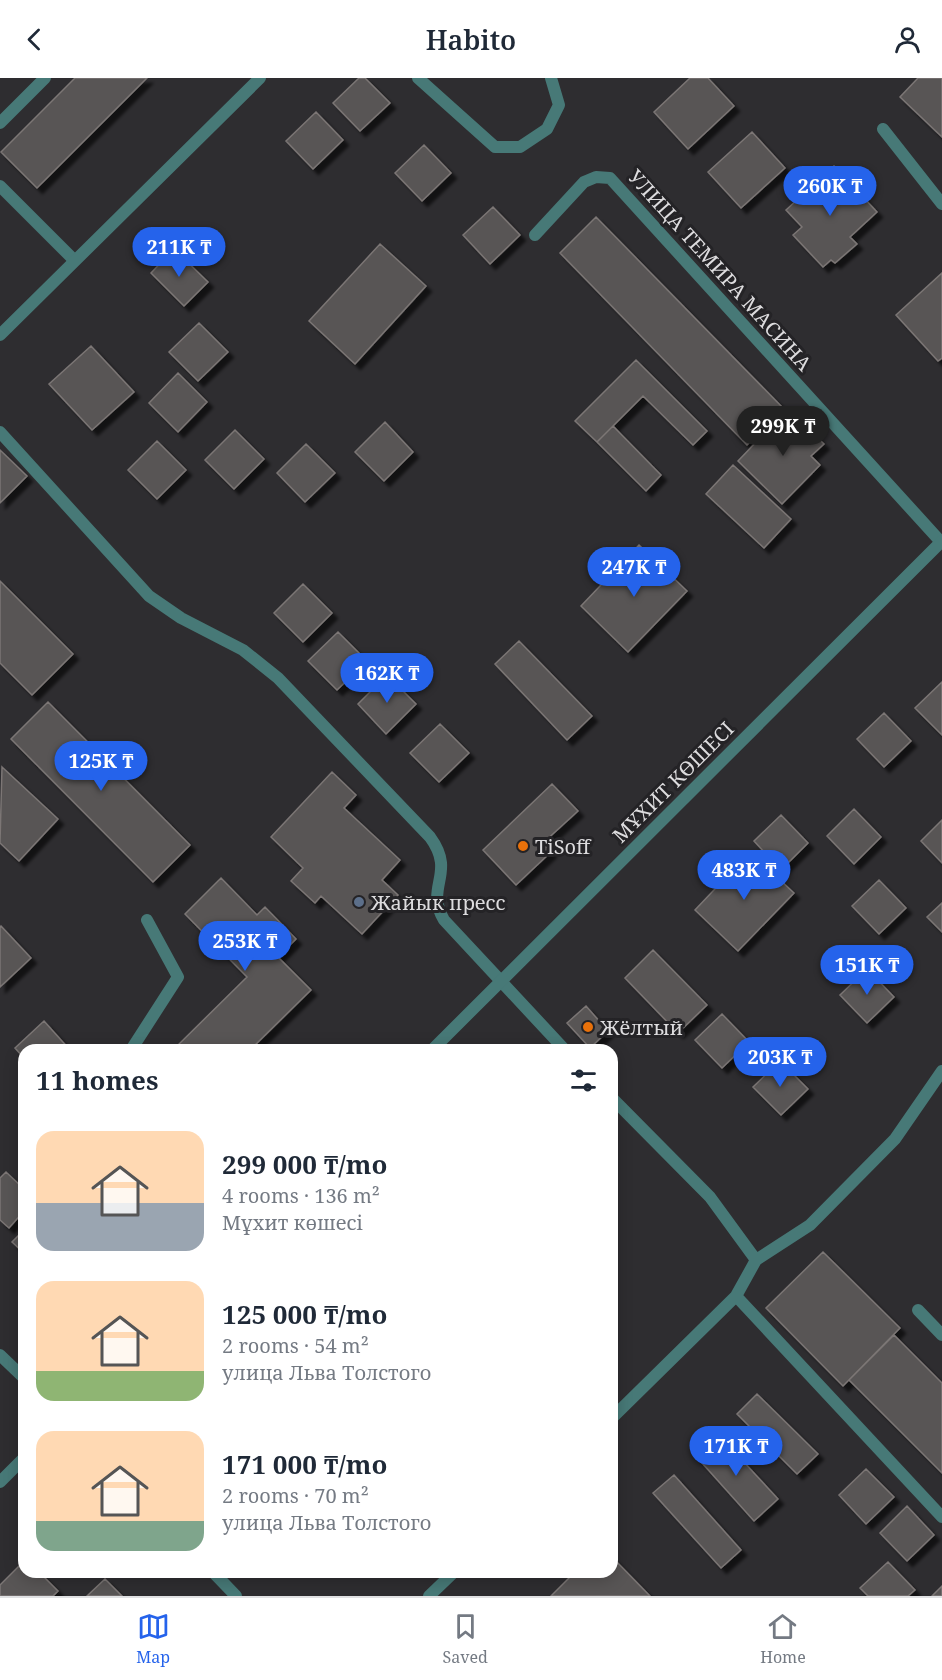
<!DOCTYPE html>
<html lang="en">
<head>
<meta charset="utf-8">
<style>
	body { margin:0; font-family:"Noto Serif",serif; background:#f2f2f3; color:#1f2937; height:100vh; display:flex; flex-direction:column; font-size:22px; white-space:nowrap }
	* { box-sizing:border-box; margin:0 }
	p { font-size:20px; color:#747a83 }
	.icon { flex:none; width:33px; height:33px; fill:none; stroke:currentColor; stroke-width:2; stroke-linecap:round; stroke-linejoin:round }
	.map { position:relative; flex:1; overflow:hidden }
	.panel { position:absolute; left:18px; top:966px; width:600px; height:534px; display:flex; flex-direction:column; background:#fff; border-radius:18px; box-shadow:0 3px 15px #0003 }
	.panel>* { flex:none }
	.price { position:absolute; translate:-50% -51px; padding:0 14px; border-radius:21px; background:#2563eb; color:#fff; font-size:20px; line-height:39px; filter:drop-shadow(0 2px 3px #0008) }
	.price::after { content:''; position:absolute; left:50%; top:36px; width:18px; height:14px; margin-left:-9px; background:inherit; clip-path:polygon(0 0,100% 0,50% 100%) }
	.price.current { background:#222; color:#fff }
	ul { padding:0; list-style:none }
	li { display:flex; align-items:center; gap:18px; height:150px; padding:0 18px }
	li span { display:grid; place-items:center; flex:none; width:168px; height:120px; border-radius:18px; color:#555 }
	li>.icon { margin-inline-start:auto }
	span .icon { width:72px; height:72px; fill:#fffc; stroke-width:1 }
	li b { font-size:26px }
	h2 { display:flex; justify-content:space-between; align-items:center; height:72px; padding:0 18px; font-size:26px }
	header { display:flex; justify-content:space-between; align-items:center; height:78px; padding:0 18px; background:#fff; font-size:27px; font-weight:600 }
	.dock { display:flex; justify-content:space-around; align-items:center; height:84px; border-top:2px solid #e0e1e3; background:#fff; font-size:16px; color:#747a83 }
	.dock a { display:grid; justify-items:center; gap:3px }
	.dock .current { color:#2563eb }
	.map>svg:first-child { display:block }
	.building { fill:#595554; stroke:#7b7675; stroke-width:1.5; filter:url(#shadow) }
	.lines { fill:none; stroke-linecap:round; stroke-linejoin:round }
	.service { stroke:#477977; stroke-width:12 }
	.minor { stroke:#477977; stroke-width:12 }
	.tertiary { stroke:#477977; stroke-width:12 }
	.food-dot { fill:#e8710a; stroke:#242326; stroke-width:2 }
	.service-dot { fill:#5c6f8a; stroke:#242326; stroke-width:2 }
	.labels { text-anchor:middle; dominant-baseline:central; stroke-width:6; stroke-linejoin:round; paint-order:stroke }
	.street-label { font-size:20px; fill:#dddcde; stroke:#242326 }
	.poi-label { font-size:20px; fill:#dddcde; stroke:#242326; text-anchor:start }
</style>
</head>
<body>
<header><svg class="icon" aria-label="back" viewBox="0 0 24 24"><path d="M15 5l-7 7 7 7"/></svg>Habito<svg class="icon" aria-label="person" viewBox="0 0 24 24"><circle cx="12" cy="8" r="4"/><path d="M4 21q1-7 8-7t8 7"/></svg></header>
<div class="map">
<svg width="942" height="1518" viewBox="0 0 942 1518">
	<defs>
		<filter id="shadow"><feDropShadow dx="5.5" dy="5.5" stdDeviation="1.5" flood-color="#0009"/></filter>
	</defs>
	<rect width="100%" height="100%" fill="#2e2d30"/>
	<path class="building" d="M75 0H147L37 110 1 74Z
		M359 0H365L390 25 360 53 333 25Z
		M690 0H708L734 28 688 71 654 34Z
		M918 0H942V59L900 19Z
		M316 34 343 62 313 91 286 63Z
		M752 54 785 90 741 130 708 94Z
		M424 67 451 95 422 123 395 95Z
		M834 88 877 134 850 159 857 166 835 185 831 182 823 189 793 157 802 149 786 132Z
		M493 129 520 157 490 186 463 157Z
		M596 139 784 331 747 367 560 175Z
		M380 166 426 208 355 286 309 243Z
		M174 171 208 204 184 228 151 195Z
		M942 195V280L938 283 896 237Z
		M199 245 228 274 198 303 169 274Z
		M91 268 134 314 92 352 49 306Z
		M636 282 707 353 693 367 643 318 597 364 575 343Z
		M178 295 207 324 178 354 149 325Z
		M788 331 824 366 811 378 820 387 782 426 738 383Z
		M385 344 413 374 384 403 355 374Z
		M613 348 661 397 646 413 597 364Z
		M235 352 264 381 234 411 205 382Z
		M157 363 186 392 157 421 128 392Z
		M306 366 335 395 305 424 277 395Z
		M0 372 27 398 0 425Z
		M733 387 791 441 764 470 706 416Z
		M639 467 687 513 628 574 581 528Z
		M0 503 73 576 32 617 0 585Z
		M303 506 332 535 303 564 274 535Z
		M338 554 367 583 337 612 308 583Z
		M519 563 592 638 567 662 495 586Z
		M387 597 416 626 386 656 358 626Z
		M942 604V657L915 630Z
		M48 624 190 767 153 804 11 661Z
		M884 635 911 663 884 689 857 661Z
		M440 646 469 675 439 704 410 675Z
		M2 689 58 741 19 783 0 765Z
		M332 694 356 717 344 730 400 782 382 802 398 817 362 856 321 818 315 825 291 803 303 790 271 759Z
		M552 706 578 733 543 765 551 774 516 807 483 772Z
		M854 731 881 759 854 786 827 758Z
		M781 737 808 765 781 792 754 763Z
		M942 742V785L921 763Z
		M750 774 794 815 738 873 695 832Z
		M221 800 257 837 265 829 296 861 278 879 311 912 250 972H173L247 899 185 836Z
		M879 802 906 830 879 856 852 828Z
		M942 825V854L927 839Z
		M1 848 31 880 0 909V850Z
		M653 872 707 927 678 955 625 900Z
		M867 891 894 919 867 945 840 917Z
		M586 928 608 953 590 970 567 945Z
		M722 936 749 964 722 990 695 962Z
		M44 943 70 972H24V980L15 970Z
		M780 983 808 1011 781 1037 753 1009Z
		M6 1094 24 1111V1133L9 1150 0 1142V1100Z
		M24 1152V1175L12 1164Z
		M823 1174 900 1250 843 1308 766 1230Z
		M894 1257 942 1305V1395L849 1302Z
		M757 1316 818 1376 797 1396 737 1336Z
		M717 1355 778 1421 754 1443 694 1376Z
		M866 1391 894 1419 866 1446 839 1417Z
		M674 1397 741 1472 721 1490 653 1415Z
		M907 1428 934 1457 907 1483 880 1455Z
		M612 1479 650 1518H551L575 1494H612Z
		M24 1483V1494H39L58 1513 53 1518H0V1507Z
		M888 1484 915 1512 908 1518H868L860 1510Z
		M105 1501 122 1518H87Z
		M942 1508V1518H932Z"/>
	<g class="lines">
		<path class="service" d="M418 0 495 69H520L547 51 559 27 551 0
			M0 45 45 0
			M883 51 942 126
			M0 108 74 182
			M535 157 584 104 596 99 610 100 941 464
			M131 972 178 899 147 842
			M918 1232 942 1257"/>
		<path class="minor" d="M0 257 260 0
			M0 354 149 518 181 540 243 572 278 600 430 759C457 796 424 808 444 842L565 972
			M612 1020 710 1119 756 1182
			M736 1218 942 1439
			M612 1340 736 1218 756 1182 810 1147 895 1061 942 993
			M429 1518 454 1494"/>
		<path class="tertiary" d="M432 972 942 463
			M0 1277 24 1300
			M0 1404 24 1380
			M213 1494 236 1518"/>
	</g>
	<g class="food-dot">
		<circle cx="523" cy="768" r="6"/>
		<circle cx="588" cy="949" r="6"/>
	</g>
	<circle class="service-dot" cx="359" cy="824" r="6"/>
	<g class="labels">
		<g class="street-label">
			<text transform="translate(720 192) rotate(48)">УЛИЦА ТЕМИРА МАСИНА</text>
			<text transform="translate(673 704) rotate(-45)">МҰХИТ КӨШЕСІ</text>
		</g>
		<g class="poi-label">
			<text x="535" y="768">TiSoff</text>
			<text x="371" y="824">Жайык пресс</text>
			<text x="600" y="949">Жёлтый</text>
		</g>
	</g>
</svg>
<b class="price" style="left:830px;top:139px">260K ₸</b>
<b class="price" style="left:179px;top:200px">211K ₸</b>
<b class="price current" style="left:783px;top:379px">299K ₸</b>
<b class="price" style="left:634px;top:520px">247K ₸</b>
<b class="price" style="left:387px;top:626px">162K ₸</b>
<b class="price" style="left:101px;top:714px">125K ₸</b>
<b class="price" style="left:744px;top:823px">483K ₸</b>
<b class="price" style="left:245px;top:894px">253K ₸</b>
<b class="price" style="left:867px;top:918px">151K ₸</b>
<b class="price" style="left:780px;top:1010px">203K ₸</b>
<b class="price" style="left:736px;top:1399px">171K ₸</b>
<section class="panel">
<h2>11 homes<svg class="icon" aria-label="filters" viewBox="0 0 24 24"><path d="M4 7h16M4 17h16"/><circle cx="9" cy="7" r="2"/><circle cx="15" cy="17" r="2"/></svg></h2>
<ul>
<li><span style="background:linear-gradient(#ffd9b3 60%,#9aa5b1 0)"><svg class="icon" aria-label="home" viewBox="0 0 24 24"><path d="M3 11l9-7 9 7M6 9v11h12V9"/></svg></span><div><b>299 000 ₸/mo</b><p>4 rooms · 136 m²</p><p>Мұхит көшесі</p></div></li>
<li><span style="background:linear-gradient(#ffd9b3 75%,#8fb573 0)"><svg class="icon" aria-label="home" viewBox="0 0 24 24"><path d="M3 11l9-7 9 7M6 9v11h12V9"/></svg></span><div><b>125 000 ₸/mo</b><p>2 rooms · 54 m²</p><p>улица Льва Толстого</p></div></li>
<li><span style="background:linear-gradient(#ffd9b3 75%,#7fa58c 0)"><svg class="icon" aria-label="home" viewBox="0 0 24 24"><path d="M3 11l9-7 9 7M6 9v11h12V9"/></svg></span><div><b>171 000 ₸/mo</b><p>2 rooms · 70 m²</p><p>улица Льва Толстого</p></div></li>
</ul>
</section>
</div>
<nav class="dock">
<a class="current"><svg class="icon" aria-label="map" viewBox="0 0 24 24"><path d="M3 6l6-2 6 2 6-2v14l-6 2-6-2-6 2zM9 4v14M15 6v14"/></svg>Map</a>
<a><svg class="icon" aria-label="saved" viewBox="0 0 24 24"><path d="M7 4h10v16l-5-4-5 4z"/></svg>Saved</a>
<a><svg class="icon" aria-label="home" viewBox="0 0 24 24"><path d="M3 11l9-7 9 7M6 9v11h12V9"/></svg>Home</a>
</nav>
</body>
</html>
